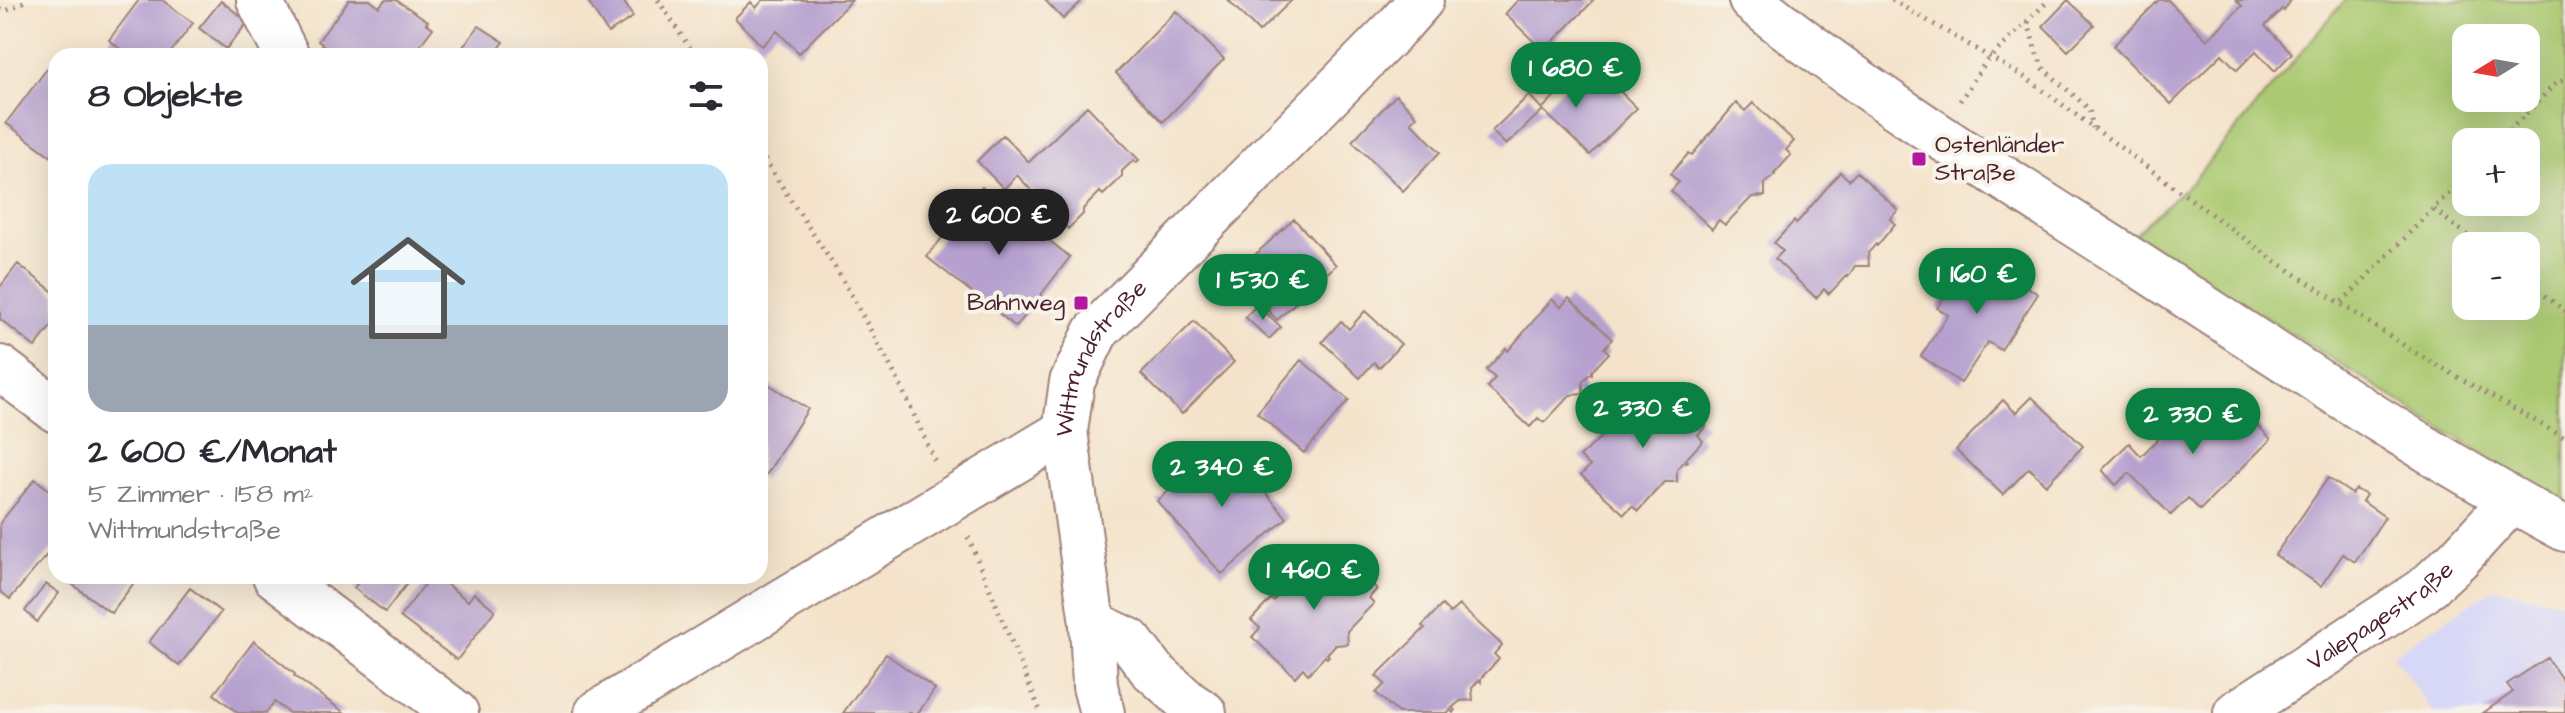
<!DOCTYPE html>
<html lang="de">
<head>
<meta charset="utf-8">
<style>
	body { margin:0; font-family:"Architects Daughter",sans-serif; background:#f2f2f3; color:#2b2b33; height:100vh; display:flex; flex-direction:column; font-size:30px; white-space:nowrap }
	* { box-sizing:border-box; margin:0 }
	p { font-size:26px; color:#7c7c81 }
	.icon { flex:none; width:44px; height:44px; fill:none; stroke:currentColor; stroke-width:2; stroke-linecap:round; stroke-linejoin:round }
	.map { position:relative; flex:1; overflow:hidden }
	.side { position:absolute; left:48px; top:48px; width:720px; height:536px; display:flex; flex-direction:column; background:#fff; border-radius:24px; box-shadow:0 8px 32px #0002 }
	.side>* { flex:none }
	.needle { width:52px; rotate:259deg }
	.fabs { position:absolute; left:2452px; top:24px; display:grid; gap:16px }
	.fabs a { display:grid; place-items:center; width:88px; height:88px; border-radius:16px; background:#fff; box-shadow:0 8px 32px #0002; font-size:40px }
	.price { position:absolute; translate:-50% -68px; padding:0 18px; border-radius:28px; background:#0b8043; color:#fff; font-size:26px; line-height:52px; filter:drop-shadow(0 2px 4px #0008) }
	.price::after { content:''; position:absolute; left:50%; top:48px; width:24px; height:18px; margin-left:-12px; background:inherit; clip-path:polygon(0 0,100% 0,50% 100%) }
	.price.active { background:#222; color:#fff }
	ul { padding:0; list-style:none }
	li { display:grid; align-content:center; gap:16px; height:424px; padding:0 40px }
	li span { display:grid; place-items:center; height:248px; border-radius:24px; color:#555 }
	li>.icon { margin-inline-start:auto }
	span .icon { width:144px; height:144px; fill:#fffc; stroke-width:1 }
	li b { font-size:34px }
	h2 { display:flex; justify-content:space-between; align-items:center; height:96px; padding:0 40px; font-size:34px }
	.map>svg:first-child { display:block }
	.built { fill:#d7d7f8 }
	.green { fill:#aac971; stroke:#7a744e; stroke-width:2; fill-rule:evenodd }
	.building { fill:#b5a0cf }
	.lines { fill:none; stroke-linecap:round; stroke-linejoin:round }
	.street-casing { stroke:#9f817a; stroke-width:48 }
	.path { stroke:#9f817a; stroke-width:5; stroke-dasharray:2 6; stroke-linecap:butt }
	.street { stroke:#fff; stroke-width:44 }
	.poi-dot { fill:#b5179e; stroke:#f7f3e8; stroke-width:3 }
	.labels { text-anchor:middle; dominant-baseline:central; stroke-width:8; stroke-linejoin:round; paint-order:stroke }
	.poi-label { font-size:24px; fill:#4a1f2b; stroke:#f7f3e8; text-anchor:start }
	.street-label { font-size:24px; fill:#4a1f2b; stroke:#f7f3e8 }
</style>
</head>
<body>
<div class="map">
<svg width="2565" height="713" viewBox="0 0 2565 713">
	<rect width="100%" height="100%" fill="#f7f3e8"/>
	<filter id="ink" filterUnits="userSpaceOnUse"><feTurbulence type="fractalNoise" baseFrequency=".0125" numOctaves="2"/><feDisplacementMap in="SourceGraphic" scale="16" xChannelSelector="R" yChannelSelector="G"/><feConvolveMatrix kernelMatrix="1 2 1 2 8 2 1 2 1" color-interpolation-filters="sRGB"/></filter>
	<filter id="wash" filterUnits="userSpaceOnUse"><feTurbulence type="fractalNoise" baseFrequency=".006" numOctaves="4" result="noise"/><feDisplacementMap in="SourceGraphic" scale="32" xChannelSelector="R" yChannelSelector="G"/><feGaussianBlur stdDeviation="1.8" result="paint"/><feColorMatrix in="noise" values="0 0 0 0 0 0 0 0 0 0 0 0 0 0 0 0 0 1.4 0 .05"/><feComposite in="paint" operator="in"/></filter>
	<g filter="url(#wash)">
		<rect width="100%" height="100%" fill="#f4e3ca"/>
		<path class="built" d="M2494 588 2565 603V713H2434L2393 655Z"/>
		<path class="green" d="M2345 0H2565V506L2134 234 2191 183ZM2466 38H2526V98H2466ZM2466 142H2526V202H2466ZM2466 246H2526V306H2466Z"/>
		<g id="blocks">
			<path class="building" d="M139 0H162L193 23 168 56H130L109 40Z
				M349 0H370L379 7 385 0H396L428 21 426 23 433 28 412 56H337L318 41Z
				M587 0H623L633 17 608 33Z
				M763 0H852L799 53 777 31 762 46 735 18 751 2 756 8Z
				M1045 0H1083L1063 19Z
				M1228 0H1292L1259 32Z
				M1518 0H1594L1544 51 1505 14Z
				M2068 0 2094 25 2068 51 2043 26Z
				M2159 0H2168L2207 40 2242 6 2236 0H2291L2284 11 2282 9 2265 26 2292 53 2275 71 2256 51 2237 70 2222 54 2171 104 2113 46Z
				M221 1 248 22 226 49 199 28Z
				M1176 11 1224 59 1163 122 1116 73Z
				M479 26 504 42 493 56H456Z
				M56 57V160L6 123Z
				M1589 61 1637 108 1590 155 1543 110 1506 145 1492 131 1529 95 1542 109Z
				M1396 95 1417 116 1411 122 1440 152 1403 191 1352 141Z
				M1736 103 1745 111 1753 103 1794 141 1786 150 1791 155 1774 174 1775 175 1765 183V196L1752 197 1725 225 1719 220 1712 229 1671 191 1679 182 1670 174 1689 153 1692 155Z
				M1087 106 1139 160 1136 163 1134 160 1122 171V177L1103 195 1100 192 1083 209V214L1068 229 1017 175 1004 189 977 161 1003 135 1029 162Z
				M1840 172 1849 180 1857 172 1898 210 1890 219 1895 224 1877 246 1876 244 1868 253 1869 266H1855L1848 277 1847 275 1829 294 1824 289 1816 298 1775 259 1783 251 1774 243 1794 221 1796 224Z
				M982 187 1070 257 1016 327 927 257Z
				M1294 219 1336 265 1277 320 1234 274Z
				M1974 252 2038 294 2001 350 1988 342 1961 383 1921 356 1948 315 1937 308Z
				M18 264 56 294V320L35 347 0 319V287Z
				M1569 298 1612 339 1604 348 1609 353 1592 371V375L1590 374 1583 381V394L1570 395 1544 423 1538 418 1530 427 1487 387 1495 378 1486 370 1506 348 1508 351 1552 299 1561 307Z
				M1257 305 1281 327 1269 339 1245 317Z
				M1365 311 1401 344 1379 368 1374 362 1360 378 1322 342 1341 321 1349 329Z
				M1194 321 1234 362 1182 414 1141 374Z
				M1301 360 1349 400 1304 453 1257 413Z
				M760 379 808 409 763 480 760 478Z
				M1664 386 1706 426 1698 435 1703 441 1686 459 1688 461 1686 463 1684 461 1677 469V482H1664L1638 511 1632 506 1624 514 1581 475 1590 466 1580 457 1629 410 1627 408 1647 387 1655 395Z
				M2225 393 2271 439 2200 510 2188 498 2171 515 2129 473 2116 485 2102 470 2129 443 2141 456 2186 411 2197 422Z
				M2032 397 2083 446 2046 485 2029 468 2003 495 1956 450 2003 400 2016 413Z
				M1223 444 1287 518 1222 574 1157 501Z
				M2328 478 2352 494 2356 489 2366 495 2362 501 2385 517 2355 562 2343 554 2321 586 2275 555Z
				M35 479 56 495V544L10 599 0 591V523Z
				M1334 549 1377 589 1369 598 1374 603 1347 631 1348 644 1335 645 1327 654 1329 656 1327 658 1325 656 1308 674 1303 668 1295 677 1252 637 1260 628 1251 620 1271 599 1273 601 1317 550 1326 558Z
				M78 576H139L111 613 72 584Z
				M363 576H403L409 581 385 612 354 588Z
				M431 576H436L468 601 474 593 495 610 457 660 400 617Z
				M46 584 59 593 37 622 25 611Z
				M190 588 221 612 179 666 149 642Z
				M1442 605 1450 613 1459 605 1502 645 1494 654 1499 659 1481 678V682L1479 680 1472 688 1473 700 1460 701 1452 708 1455 710 1453 713 1451 710 1448 713H1398L1376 693 1385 684 1376 676 1425 628 1422 626Z
				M254 641 295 674 294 676 345 713H289L274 702 266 713H238L214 694Z
				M886 654 935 689 918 713H843Z
				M2547 658 2563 681 2565 680V713H2483L2513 692 2507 684Z"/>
		</g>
	</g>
	<g filter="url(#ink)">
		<use href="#blocks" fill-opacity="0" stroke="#9f817a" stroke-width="2"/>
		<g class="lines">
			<g class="street-casing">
				<g id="street">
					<path d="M259 0 287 56"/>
					<path d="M1751 0C1874 99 2010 182 2142 267 2281 357 2419 450 2565 529"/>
					<path d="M0 368 56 410"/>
					<path d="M275 576 456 713"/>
					<path d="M1092 623 1130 641 1151 669 1190 704 1204 713"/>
					<path d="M597 713 1065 431"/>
					<path id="s1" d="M1102 713 1095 686 1092 623 1065 431 1072 382 1096 332 1398 26 1421 0"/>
					<path id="s2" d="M2236 713 2423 591 2458 559 2512 500"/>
				</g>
			</g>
			<path class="path" d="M658 0 695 56
				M1892 0 2026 78 2268 256 2414 352 2565 438
				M0 10 6 11 27 0
				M2028 22 2036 52 2044 69 2089 109 2093 128
				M1960 101 1985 63 2049 0
				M2498 142 2557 82 2565 80
				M760 153 842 278 899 382 935 461
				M2466 176 2433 209 2481 246
				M2526 281 2565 311
				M2342 302 2433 209
				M968 537 1041 713"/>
			<use href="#street" class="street"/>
		</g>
	</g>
	<g class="poi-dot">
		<rect x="1911" y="151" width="16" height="16" rx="4"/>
		<rect x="1073" y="295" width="16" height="16" rx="4"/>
	</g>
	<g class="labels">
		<g class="poi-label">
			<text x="1935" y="145">Ostenländer<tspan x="1935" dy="28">Straße</tspan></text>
			<text x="1065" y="303" text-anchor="end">Bahnweg</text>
		</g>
		<g class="street-label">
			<text stroke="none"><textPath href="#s1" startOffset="368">Wittmundstraße</textPath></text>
			<text stroke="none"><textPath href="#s2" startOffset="174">Valepagestraße</textPath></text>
		</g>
	</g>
</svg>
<div class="fabs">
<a><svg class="needle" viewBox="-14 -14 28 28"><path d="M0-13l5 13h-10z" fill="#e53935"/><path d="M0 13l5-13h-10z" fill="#7c7c81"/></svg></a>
<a>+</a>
<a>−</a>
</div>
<b class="price" style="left:1576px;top:110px">1 680 €</b>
<b class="price active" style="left:999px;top:257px">2 600 €</b>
<b class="price" style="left:1977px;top:316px">1 160 €</b>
<b class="price" style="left:1263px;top:322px">1 530 €</b>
<b class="price" style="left:1643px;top:450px">2 330 €</b>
<b class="price" style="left:2193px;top:456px">2 330 €</b>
<b class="price" style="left:1222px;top:509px">2 340 €</b>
<b class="price" style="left:1314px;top:612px">1 460 €</b>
<section class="side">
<h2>8 Objekte<svg class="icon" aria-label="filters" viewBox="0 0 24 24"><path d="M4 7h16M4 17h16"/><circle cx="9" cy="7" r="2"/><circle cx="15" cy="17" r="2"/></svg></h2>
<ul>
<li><span style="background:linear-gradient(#bfe0f5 65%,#9aa5b1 0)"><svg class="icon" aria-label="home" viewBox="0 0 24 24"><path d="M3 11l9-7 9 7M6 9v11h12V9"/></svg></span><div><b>2 600 €/Monat</b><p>5 Zimmer · 158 m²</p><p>Wittmundstraße</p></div></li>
</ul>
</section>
</div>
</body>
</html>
